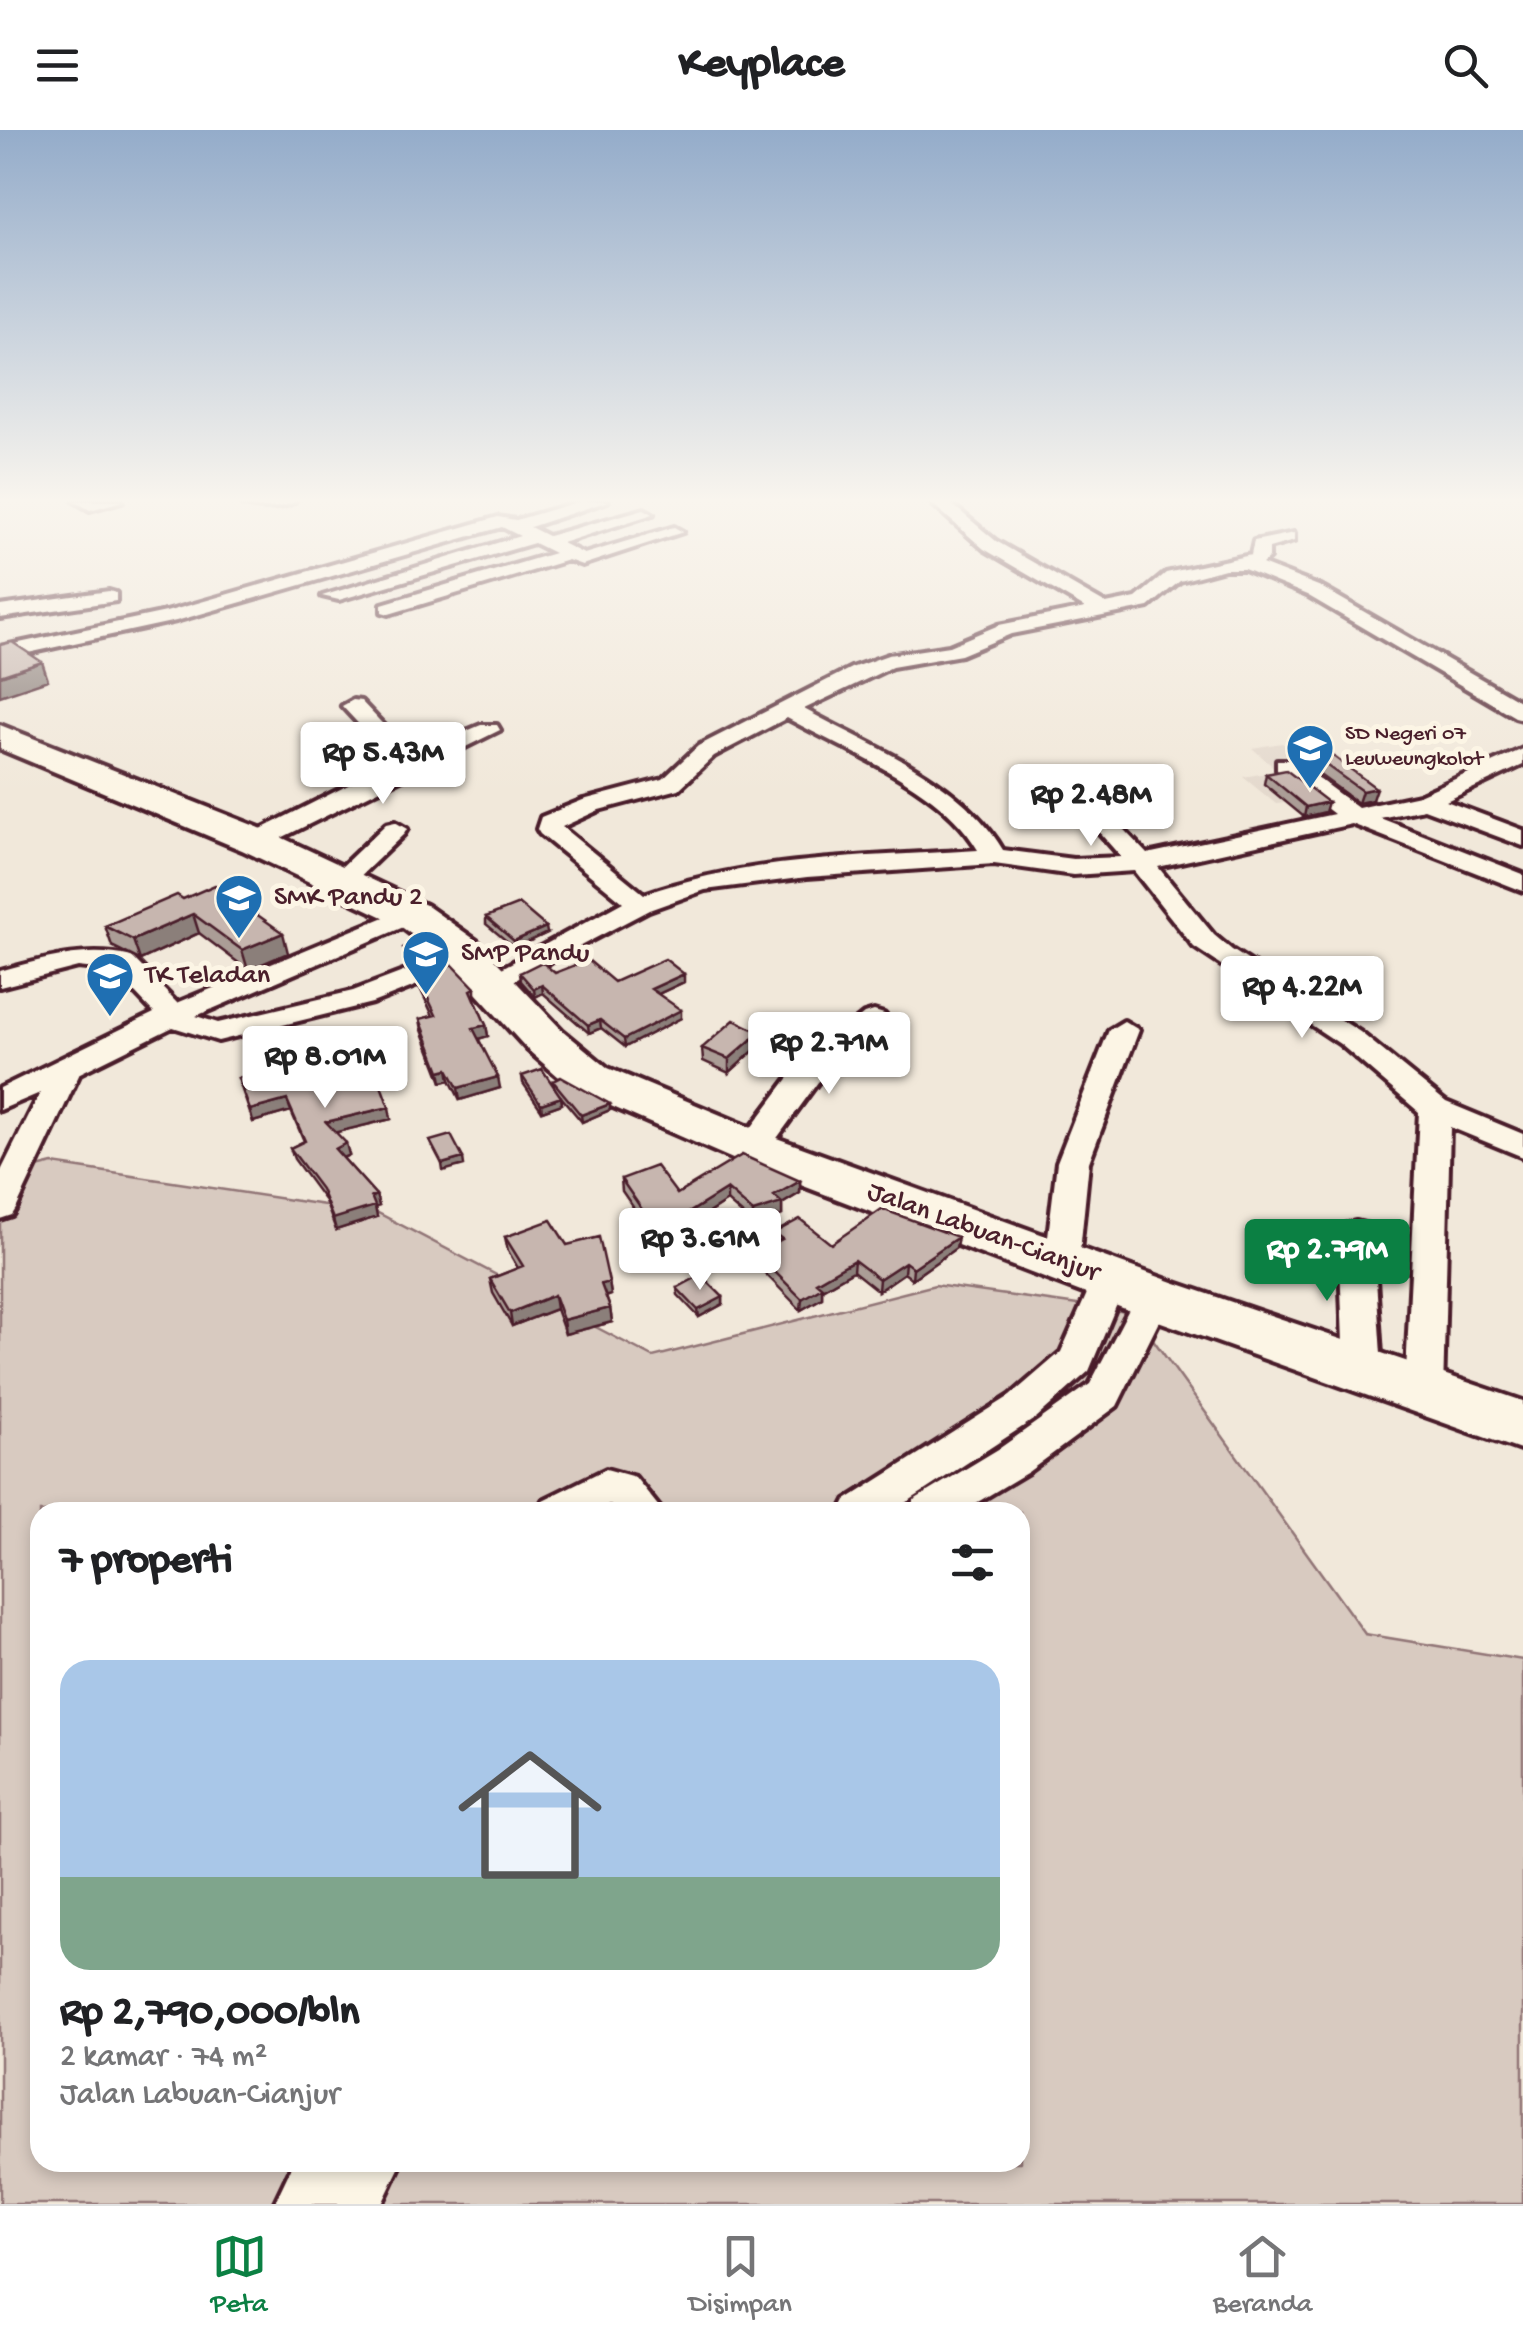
<!DOCTYPE html>
<html lang="id">
<head>
<meta charset="utf-8">
<style>
	body { margin:0; font-family:"Gochi Hand",sans-serif; background:#f6f6f6; color:#202124; height:100vh; display:flex; flex-direction:column; font-size:38px; white-space:nowrap }
	* { box-sizing:border-box; margin:0 }
	p { font-size:32px; color:#757577 }
	.icon { flex:none; width:55px; height:55px; fill:none; stroke:currentColor; stroke-width:2; stroke-linecap:round; stroke-linejoin:round }
	.map { position:relative; flex:1; overflow:hidden }
	.sheet { position:absolute; left:30px; top:1372px; width:1000px; height:670px; display:flex; flex-direction:column; background:#fff; border-radius:30px; box-shadow:0 5px 15px #0003 }
	.sheet>* { flex:none }
	.price { position:absolute; translate:-50% -85px; padding:0 22px; border-radius:10px; background:#fff; color:#222; font-size:32px; line-height:65px; filter:drop-shadow(0 2px 5px #0008) }
	.price::after { content:''; position:absolute; left:50%; top:60px; width:30px; height:22px; margin-left:-15px; background:inherit; clip-path:polygon(0 0,100% 0,50% 100%) }
	.price.current { background:#0b8043; color:#fff }
	ul { padding:0; list-style:none }
	li { display:grid; align-content:center; gap:20px; height:530px; padding:0 30px }
	li span { display:grid; place-items:center; height:310px; border-radius:30px; color:#555 }
	li>.icon { margin-inline-start:auto }
	span .icon { width:180px; height:180px; fill:#fffc; stroke-width:1 }
	li b { font-size:42px }
	h2 { display:flex; justify-content:space-between; align-items:center; height:120px; padding:0 30px; font-size:42px }
	header { display:flex; justify-content:space-between; align-items:center; height:130px; padding:0 30px; background:#fff; font-size:45px; font-weight:700 }
	.tab-bar { display:flex; justify-content:space-around; align-items:center; height:140px; border-top:2px solid #e0e0e0; background:#fff; font-size:28px; color:#757577 }
	.tab-bar a { display:grid; justify-items:center; gap:5px }
	.tab-bar .current { color:#0b8043 }
	.map>svg:first-child { display:block }
	.built { fill:#e4d9cd }
	.green { fill:#d8cac0; stroke:#917476; stroke-width:2.5; fill-rule:evenodd }
	.lines { fill:none; stroke-linecap:round; stroke-linejoin:round }
	.minor-casing { stroke:#4a1f2b; stroke-width:8 }
	.trunk-casing { stroke:#4a1f2b; stroke-width:8 }
	.minor { fill:#fcf5e5; fill-rule:evenodd }
	.trunk { fill:#fcf5e5; fill-rule:evenodd }
	.wall { fill:#ab9d96; stroke:#4a1f2b; stroke-width:2.5 }
	.shaded-wall { fill:#8b7f7a; stroke:#4a1f2b; stroke-width:2.5 }
	.building { fill:#c7b6af; stroke:#4a1f2b; stroke-width:2.5 }
	.labels { text-anchor:middle; dominant-baseline:central; stroke-width:10; stroke-linejoin:round; paint-order:stroke }
	.far-poi-label { font-size:22px; fill:#4a1f2b; stroke:#fcf5e5; text-anchor:start }
	.poi-label { font-size:28px; fill:#4a1f2b; stroke:#fcf5e5; text-anchor:start }
	.street-label { font-size:28px; fill:#4a1f2b; stroke:#fcf5e5 }
</style>
</head>
<body>
<header><svg class="icon" aria-label="menu" viewBox="0 0 24 24"><path d="M4 6h16M4 12h16M4 18h16"/></svg>Keyplace<svg class="icon" aria-label="search" viewBox="0 0 24 24"><circle cx="10" cy="10" r="6"/><path d="M15 15l6 6"/></svg></header>
<div class="map">
<svg width="1523" height="2074" viewBox="0 0 1523 2074">
	<rect width="100%" height="100%" fill="#f1e8da"/>
	<filter id="ink" filterUnits="userSpaceOnUse"><feTurbulence type="fractalNoise" baseFrequency=".01" numOctaves="2"/><feDisplacementMap in="SourceGraphic" scale="20" xChannelSelector="R" yChannelSelector="G"/><feConvolveMatrix kernelMatrix="1 2 1 2 8 2 1 2 1" color-interpolation-filters="sRGB"/></filter>
	<g filter="url(#ink)">
		<path class="built" d="M1282 613 1298 625 1313 622 1379 673 1302 687 1285 673 1276 674 1243 647 1278 641 1252 618Z"/>
		<path class="green" d="M53 1034 378 1083 653 1227 935 1155 1134 1183 1365 1504 1523 1530V2074H0V1047ZM40 1382H1020V2032H40Z"/>
		<g class="lines">
			<g class="minor-casing">
				<path id="minor" d="M74 371H122L90 380Z
					M236 371H295C282 380 249 380 236 371Z
					M581 371H608L530 397 548 406 644 379 653 384 562 413 584 424 674 397 683 402 582 435 568 430 389 484 382 482V474L554 423 534 413 339 470 322 466 520 406 502 397 176 491 0 529V517L166 482 498 387 516 390Z
					M929 371H948L996 411 1106 474 1136 468 1166 443 1251 425 1254 411 1294 403V411L1269 418V428L1262 434 1321 457 1523 573V589L1515 587 1307 465 1244 439H1225L1180 451 1149 477 1011 504 961 525 892 537 804 579C874 618 961 649 1003 720L1073 729 1121 727 1068 667 1080 660 1088 662 1147 724 1334 684 1277 640V630H1293L1358 678 1419 665 1523 619V635L1446 671 1523 700V716L1424 679 1380 688 1523 744V761L1352 694 1158 737 1214 805 1232 820 1360 902 1446 972 1523 1004V1027L1450 997 1443 1263 1437 1274 1424 1278 1411 1274 1405 1263 1419 982 1340 914 1194 817 1134 741 1073 745 994 734 807 747 705 760 649 780 502 857H482L478 851 623 772 540 704 537 699 541 687 583 670 663 649 698 616 851 538 888 525 949 516 999 495 1085 478 984 419ZM787 588C848 622 943 658 978 720 866 727 751 727 644 764L562 697 599 680 679 659 714 626Z
					M109 461 116 463V471L0 488V476Z
					M353 570 361 571 411 624 481 595H497L500 600 265 716H247L244 711 247 706 394 632 342 576Z
					M395 692 407 699 404 704 350 756H332L328 751 332 746 386 694Z
					M411 776 420 778 424 784 420 790 196 886 218 893 353 861 466 818 476 820 480 826 476 832 372 873 218 911 173 897 80 943 17 1077 12 1085 0 1089V1043L40 963 0 980V958L154 883 114 841 78 837 0 857V841C45 829 85 816 132 827L177 873Z
					M874 881 884 884 889 890 884 896 818 952 764 1026H742L737 1018 742 1010 796 938 864 884Z
					M1124 891 1139 900 1089 1032 1079 1131 1074 1140 1062 1144 1050 1140 1045 1131 1057 1032 1109 900Z
					M1356 1092 1368 1095 1373 1104 1382 1240 1376 1250 1363 1255 1350 1250 1344 1240 1339 1104 1344 1095Z
					M1109 1137 1121 1141 1127 1150 1089 1241 1036 1288 892 1382H840L846 1370 1010 1266 1061 1222 1097 1141Z
					M1153 1154 1166 1158 1171 1167 1117 1276 1028 1342 961 1382H908L914 1370 1000 1318 1090 1254 1140 1158Z
					M606 1339 635 1347 663 1382H618L609 1374 593 1382H537L543 1370Z
					M294 2032H402L382 2074H274Z"/>
			</g>
			<g class="trunk-casing">
				<path id="trunk" d="M0 595 270 702 426 775 477 811 562 900 608 938 771 1006 1173 1152 1523 1271V1321L1133 1182 735 1030 574 960 528 920 445 829 396 793 242 720 0 619Z"/>
			</g>
			<use href="#minor" class="minor"/>
			<use href="#trunk" class="trunk"/>
		</g>
		<path class="wall" d="M1318 615 1372 670 1358 673 1299 630 1302 618Z
			M1266 644 1325 682 1304 687 1264 654Z
			M183 769 288 823 248 840 199 803 140 830 112 816 105 796Z
			M486 787 547 803 515 818 486 794Z
			M520 843H555L614 852H684L658 864 681 888 625 917 601 898 589 903 543 863 535 867 521 851Z
			M418 847 475 858V870L486 895 488 906 478 909 500 958 460 970 450 950 442 952 422 900 420 889 433 886 420 858Z
			M760 915 729 943 703 931 702 918Z
			M288 921 317 922 384 928 387 939 376 942 391 989 336 1002 349 1025 343 1028 376 1065 379 1076 375 1077 377 1087 336 1100 325 1071 294 1029 290 1018 304 1011 291 981 253 992 238 948 291 933Z
			M522 946 554 956 553 951 610 980 582 992 561 967 562 974 542 981 523 953Z
			M621 1049 677 1064 800 1051V1063L782 1074V1085L753 1094 727 1071 693 1093 698 1112 647 1129 635 1108 634 1096 644 1093 622 1061Z
			M774 1103 831 1114 956 1118 912 1149 904 1143 878 1161 853 1141 822 1159V1168L801 1180 756 1134V1123L774 1113Z
			M505 1107 567 1115 609 1152 611 1165 606 1167 610 1178 612 1192 565 1204 556 1179 512 1196 493 1163 490 1149 518 1138 508 1121Z
			M677 1158 723 1167V1174L699 1187 678 1165Z"/>
		<path class="shaded-wall" d="M42 532 48 550 0 566V546Z
			M1376 658 1372 670 1358 673 1362 661Z
			M1328 672 1325 682 1304 687 1306 677Z
			M193 784 199 803 140 830 133 810Z
			M546 797 547 803 515 818 514 811Z
			M283 803 288 823 248 840 242 820Z
			M430 820 432 827 409 836 408 829Z
			M684 844V852L652 867 651 859Z
			M542 855 543 863 535 867 534 859Z
			M681 880V888L625 917 624 909Z
			M600 890 601 898 589 903 588 895Z
			M486 895 488 906 475 910 473 898Z
			M760 902V915L729 943V929Z
			M384 928 387 939 375 943 372 931Z
			M448 939 450 950 442 952 440 941Z
			M498 947 500 958 460 970 458 958Z
			M561 967 562 974 542 981 541 974Z
			M287 970 291 981 253 992 250 980Z
			M610 974V980L582 992 581 985Z
			M389 977 391 989 329 1004 326 992Z
			M346 1013 349 1025 338 1030 335 1019Z
			M463 1028 464 1035 443 1041 442 1034Z
			M800 1051V1063L782 1074V1085L753 1094V1082L774 1066Z
			M727 1059V1071L688 1096 687 1084Z
			M376 1065 379 1076 375 1077 377 1087 336 1100 333 1089Z
			M697 1101 698 1112 647 1129 646 1118Z
			M958 1107 956 1118 912 1149 913 1138Z
			M854 1130 853 1141 822 1159V1168L801 1180 802 1169 816 1152Z
			M905 1132 904 1143 878 1161 879 1149Z
			M609 1152 611 1165 603 1167 601 1154Z
			M554 1165 556 1179 512 1196 510 1183Z
			M723 1167V1174L699 1187 698 1180Z
			M610 1178 612 1192 565 1204 563 1190Z"/>
		<path class="building" d="M12 512 42 532 0 546V515Z
			M1318 615 1376 658 1362 661 1302 618Z
			M1286 640 1328 672 1306 677 1266 644Z
			M215 755 283 803 242 820 193 784 133 810 105 796 177 765 183 769Z
			M519 774 546 797 514 811 486 787Z
			M419 811 430 820 408 829 403 818Z
			M665 829 684 844 651 859 681 880 624 909 600 890 588 895 542 855 534 859 520 843 542 832 555 843 588 830 614 852Z
			M452 834 475 858 471 860 486 895 473 898 498 947 458 958 448 939 440 941 420 889 436 885 418 847Z
			M734 890 760 902 729 929 702 918Z
			M373 906 384 928 372 931 389 977 326 992 346 1013 335 1019 376 1065 371 1066 375 1076 333 1089 321 1059 290 1018 305 1011 287 970 250 980 238 948 293 932 288 921 313 914 317 922Z
			M542 939 561 967 541 974 522 946Z
			M561 947 610 974 581 985 553 951Z
			M451 1005 463 1028 442 1034 430 1011Z
			M742 1025 800 1051 774 1066 782 1073 753 1082 727 1059 687 1084 697 1101 646 1118 634 1096 650 1091 621 1049 656 1036 677 1064Z
			M882 1079 958 1107 913 1138 905 1132 879 1149 854 1130 816 1152 822 1157 802 1169 756 1123 782 1109 774 1103 800 1089 831 1114Z
			M551 1090 567 1115 599 1107 609 1152 601 1154 610 1178 563 1190 554 1165 510 1183 490 1149 523 1136 505 1107Z
			M701 1145 723 1167 698 1180 677 1158Z"/>
	</g>
	<linearGradient id="sky" x2="0" y2="1"><stop stop-color="#94acca"/><stop offset="0.56" stop-color="#f9f5ee"/><stop offset="1" stop-color="#f9f5ee" stop-opacity="0"/></linearGradient>
	<rect width="1523" height="662" fill="url(#sky)"/>
	<defs>
		<g id="school-pin" transform="scale(2.5)"><path d="M0 17L-7.5 6A9.5 9.5 0 1 1 7.5 6Z" fill="#1f6fb2" stroke="#fcf5e5"/><path d="M0-5L7-2L0 1L-7-2ZM-4 1L0 2.5L4 1V4Q0 6-4 4Z" fill="#fff"/></g>
	</defs>
	<g fill-rule="evenodd">
		<use href="#school-pin" x="1310" y="618"/>
		<use href="#school-pin" x="239" y="768"/>
		<use href="#school-pin" x="426" y="824"/>
		<use href="#school-pin" x="110" y="846"/>
	</g>
	<g class="labels">
		<g class="far-poi-label">
			<text x="1345" y="605">SD Negeri 07<tspan x="1345" dy="25">Leuweungkolot</tspan></text>
		</g>
		<g class="poi-label">
			<text x="274" y="768">SMK Pandu 2</text>
			<text x="461" y="824">SMP Pandu</text>
			<text x="145" y="846">TK Teladan</text>
		</g>
		<g class="street-label">
			<text transform="translate(983 1103) rotate(20)">Jalan Labuan-Cianjur</text>
		</g>
	</g>
</svg>
<b class="price" style="left:383px;top:677px">Rp 5.43M</b>
<b class="price" style="left:1091px;top:719px">Rp 2.48M</b>
<b class="price" style="left:1302px;top:911px">Rp 4.22M</b>
<b class="price" style="left:829px;top:967px">Rp 2.71M</b>
<b class="price" style="left:325px;top:981px">Rp 8.01M</b>
<b class="price" style="left:700px;top:1163px">Rp 3.61M</b>
<b class="price current" style="left:1327px;top:1174px">Rp 2.79M</b>
<section class="sheet">
<h2>7 properti<svg class="icon" aria-label="filters" viewBox="0 0 24 24"><path d="M4 7h16M4 17h16"/><circle cx="9" cy="7" r="2"/><circle cx="15" cy="17" r="2"/></svg></h2>
<ul>
<li><span style="background:linear-gradient(#a9c7e8 70%,#7fa58c 0)"><svg class="icon" aria-label="home" viewBox="0 0 24 24"><path d="M3 11l9-7 9 7M6 9v11h12V9"/></svg></span><div><b>Rp 2,790,000/bln</b><p>2 kamar · 74 m²</p><p>Jalan Labuan-Cianjur</p></div></li>
</ul>
</section>
</div>
<nav class="tab-bar">
<a class="current"><svg class="icon" aria-label="map" viewBox="0 0 24 24"><path d="M3 6l6-2 6 2 6-2v14l-6 2-6-2-6 2zM9 4v14M15 6v14"/></svg>Peta</a>
<a><svg class="icon" aria-label="saved" viewBox="0 0 24 24"><path d="M7 4h10v16l-5-4-5 4z"/></svg>Disimpan</a>
<a><svg class="icon" aria-label="home" viewBox="0 0 24 24"><path d="M3 11l9-7 9 7M6 9v11h12V9"/></svg>Beranda</a>
</nav>
</body>
</html>
